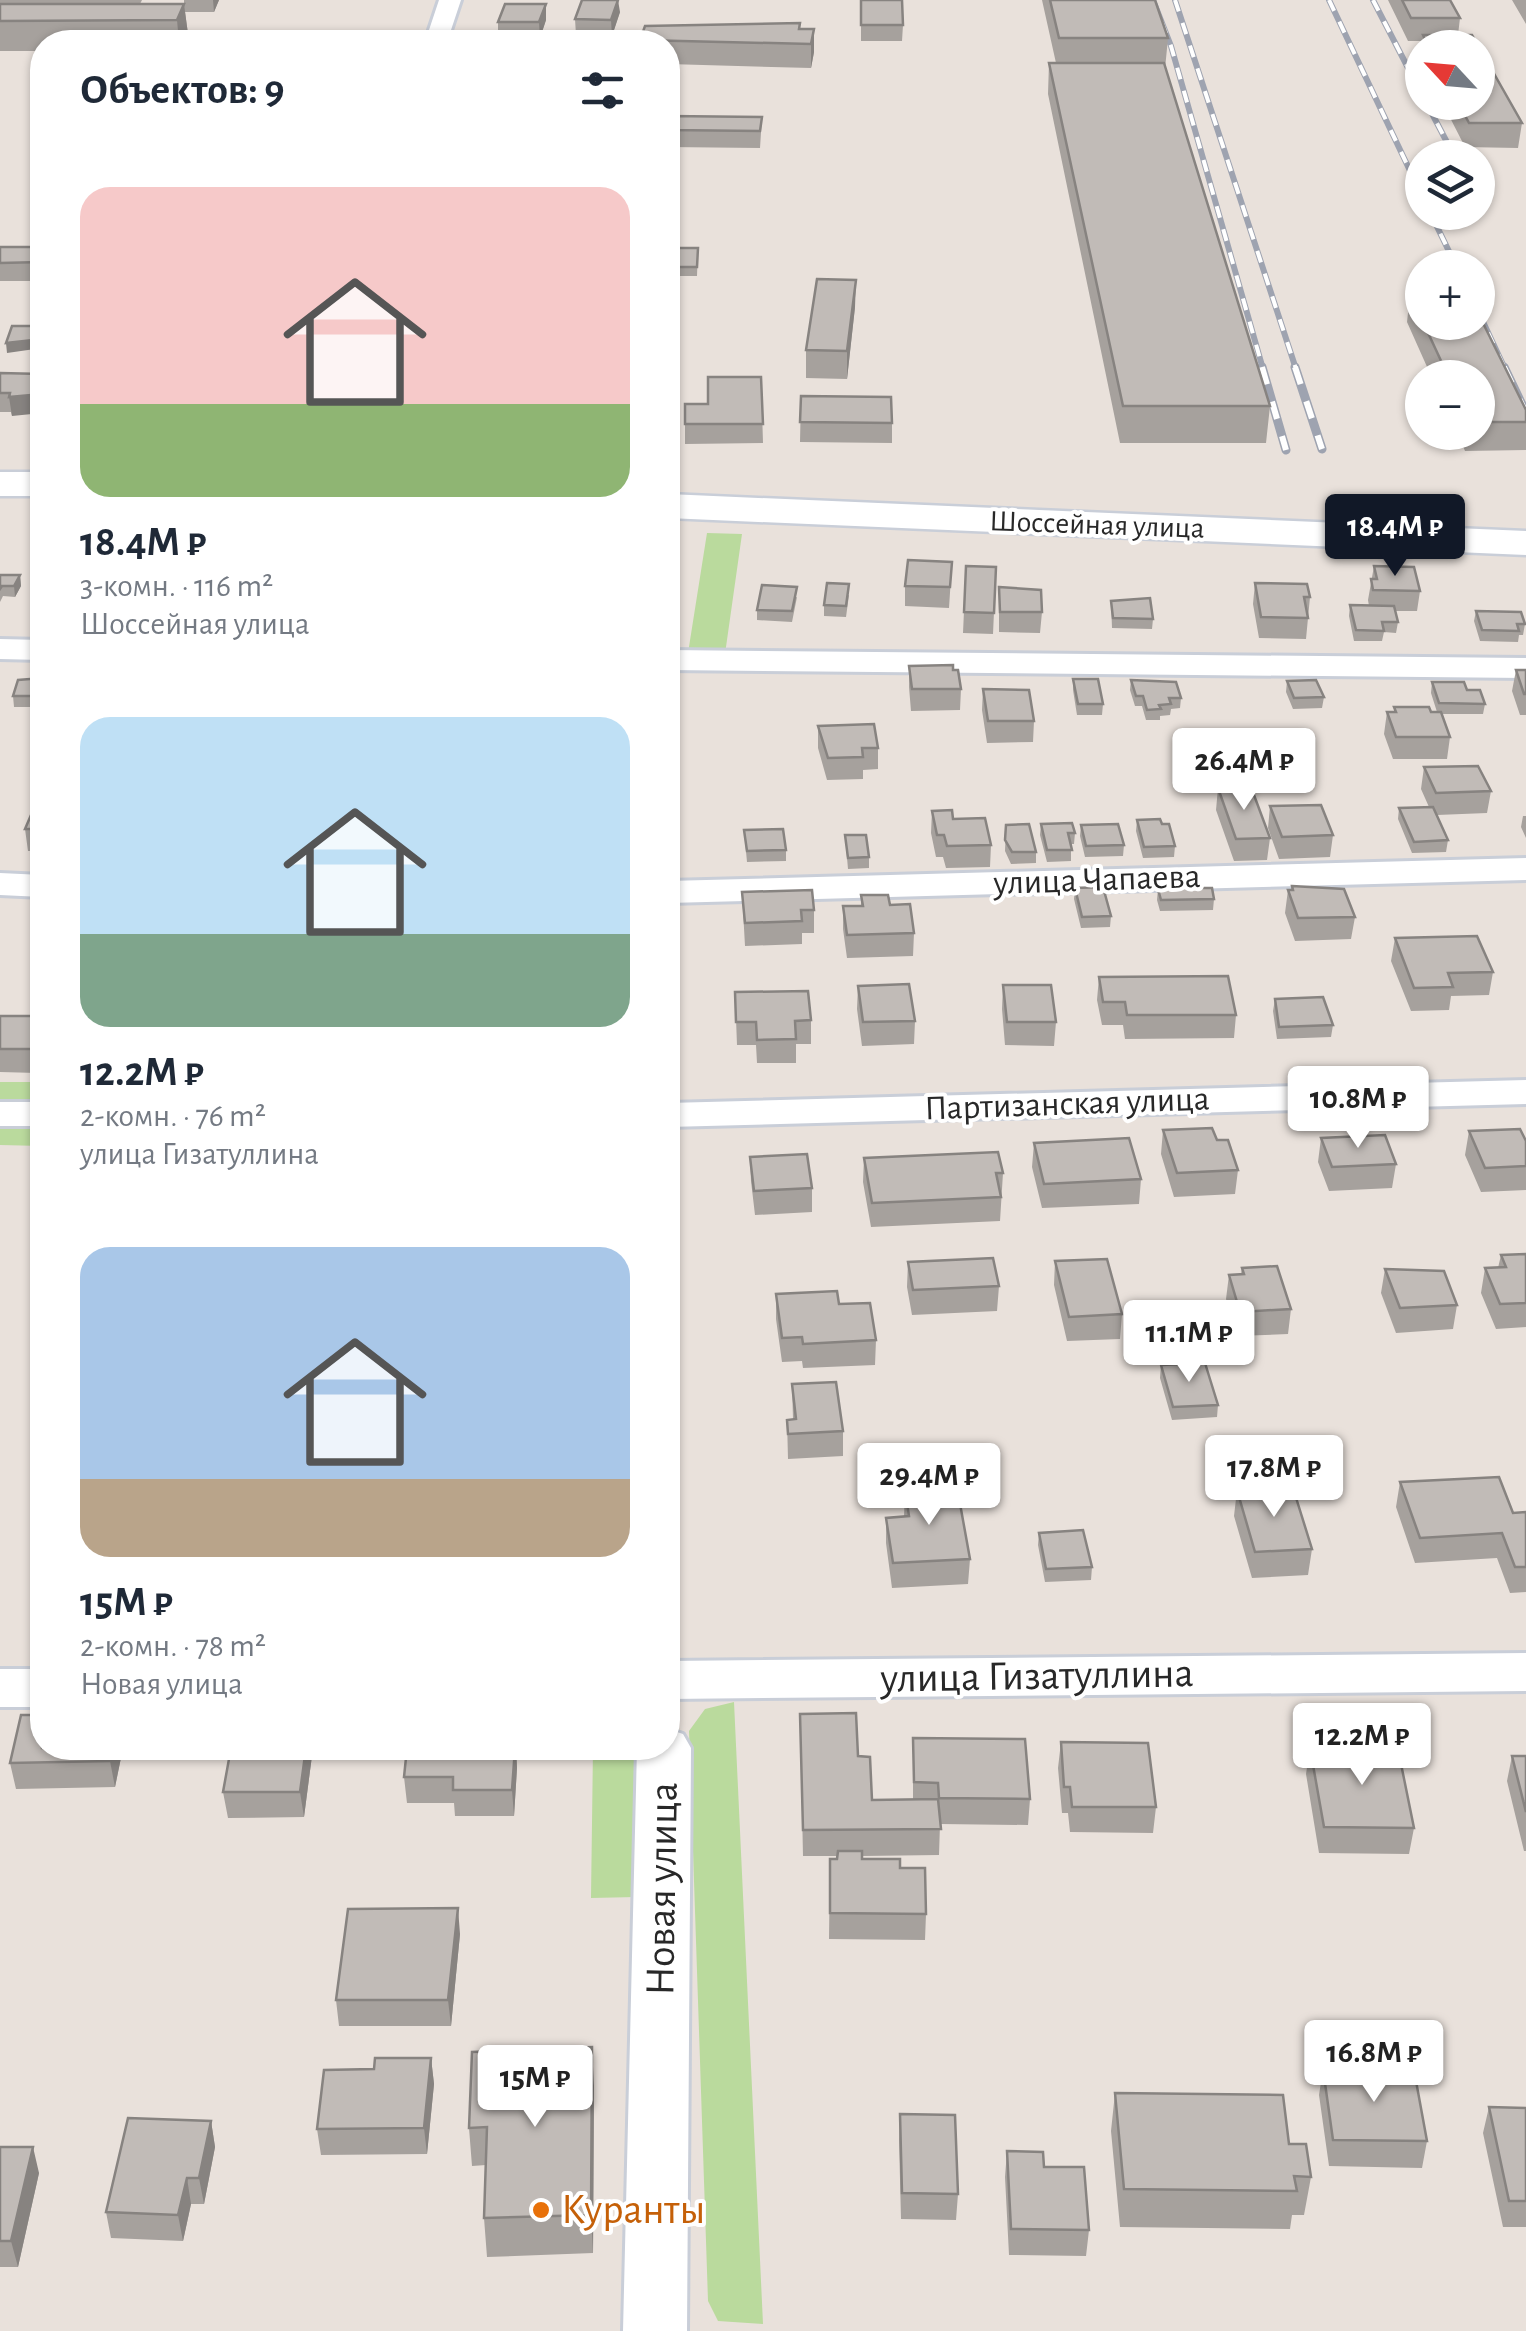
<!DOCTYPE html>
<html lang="ru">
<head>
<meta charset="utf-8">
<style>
	body { margin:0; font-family:"Alegreya Sans",sans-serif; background:#f6f6f7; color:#1f2937; height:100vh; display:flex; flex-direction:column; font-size:38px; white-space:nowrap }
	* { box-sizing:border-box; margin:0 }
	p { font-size:32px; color:#747a83 }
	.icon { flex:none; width:55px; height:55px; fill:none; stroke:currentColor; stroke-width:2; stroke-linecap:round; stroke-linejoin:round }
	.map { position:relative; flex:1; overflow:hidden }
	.details { position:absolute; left:30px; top:30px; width:650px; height:1730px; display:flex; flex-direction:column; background:#fff; border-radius:40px; box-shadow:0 2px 8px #0004 }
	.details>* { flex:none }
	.needle { width:65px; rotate:296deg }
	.controls { position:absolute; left:1405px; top:30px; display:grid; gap:20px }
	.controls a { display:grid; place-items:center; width:90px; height:90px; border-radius:50%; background:#fff; box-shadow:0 2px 8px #0004; font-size:50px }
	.price { position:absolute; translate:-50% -85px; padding:0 22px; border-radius:10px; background:#fff; color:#222; font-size:32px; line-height:65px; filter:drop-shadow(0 2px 5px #0008) }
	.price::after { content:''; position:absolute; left:50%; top:60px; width:30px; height:22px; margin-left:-15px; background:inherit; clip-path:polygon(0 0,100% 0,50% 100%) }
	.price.selected { background:#111827; color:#fff }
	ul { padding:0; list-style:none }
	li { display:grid; align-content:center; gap:20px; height:530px; padding:0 50px }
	li span { display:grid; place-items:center; height:310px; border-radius:30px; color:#555 }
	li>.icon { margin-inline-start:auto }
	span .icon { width:180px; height:180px; fill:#fffc; stroke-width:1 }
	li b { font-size:42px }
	h2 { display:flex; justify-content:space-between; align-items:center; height:120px; padding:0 50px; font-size:42px }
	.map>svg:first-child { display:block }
	.green { fill:#bada9d }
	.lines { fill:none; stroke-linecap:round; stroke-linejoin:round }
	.minor-casing { stroke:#c9ced8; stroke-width:6 }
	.secondary-casing { stroke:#c9ced8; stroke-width:5 }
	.minor { fill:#fff; fill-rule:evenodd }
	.secondary { fill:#fff; fill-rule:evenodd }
	.rail-far1-casing { stroke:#9ea3b0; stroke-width:6 }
	.rail-casing { stroke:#9ea3b0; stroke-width:9 }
	.rail-far1 { stroke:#fff; stroke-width:4; stroke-dasharray:12; stroke-linecap:butt }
	.rail { stroke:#fff; stroke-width:6; stroke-dasharray:18; stroke-linecap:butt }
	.wall { fill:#a6a19d }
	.shaded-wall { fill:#878380 }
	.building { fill:#c1bbb7; stroke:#878380; stroke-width:2.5 }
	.food-dot { fill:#e8710a; stroke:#fff; stroke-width:4 }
	.labels { text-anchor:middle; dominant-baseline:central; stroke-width:8; stroke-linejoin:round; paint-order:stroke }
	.far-street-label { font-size:30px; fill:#282828; stroke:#fff }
	.street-label { font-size:35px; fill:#282828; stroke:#fff }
	.near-street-label { font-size:42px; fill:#282828; stroke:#fff }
	.near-food-label { font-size:42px; fill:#c56008; stroke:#fff; text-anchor:start }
</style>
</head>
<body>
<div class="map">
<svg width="1526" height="2331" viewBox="0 0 1526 2331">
	<rect width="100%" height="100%" fill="#e9e1db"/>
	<path class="green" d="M707 533 742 534 725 654 688 653Z
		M0 1082H42V1146L0 1145Z
		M734 1702 763 2324 718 2321 708 2301 689 1731 705 1709Z
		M593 1748H637L636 1897 591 1898Z"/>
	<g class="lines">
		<g class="minor-casing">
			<path id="minor" d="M439 0H461L447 42H425Z
				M0 639 42 640V660L0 659Z
				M668 650 1526 658V678L668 670Z
				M1526 858V880L668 903V881Z
				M0 873 42 875V897L0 895Z
				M1526 1080V1104L668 1127V1103Z
				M0 1102H42V1126H0Z
				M1526 1653V1691L668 1699V1661Z
				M0 1669H42V1707H0Z
				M668 1729 683 1734 691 1748 687 2331H623L637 1748H668Z"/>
		</g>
		<g class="secondary-casing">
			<path id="secondary" d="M0 472H42V496H0Z
				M668 494 1526 531V555L668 518Z"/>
		</g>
		<use href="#minor" class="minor"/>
		<use href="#secondary" class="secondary"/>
		<g class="rail-far1-casing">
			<path id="rail-far1" d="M1153 0 1171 46 1263 369
				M1175 0 1296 369
				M1329 0 1422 196
				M1373 0 1422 95
				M1426 102 1451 150
				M1430 212 1457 268
				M1478 311 1505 369"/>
		</g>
		<g class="rail-casing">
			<path id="rail" d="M1262 367 1286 450
				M1295 367 1322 449
				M1504 367 1526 413"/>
		</g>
		<use href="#rail-far1" class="rail-far1"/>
		<use href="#rail" class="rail"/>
	</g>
	<path class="wall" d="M0 0H142L140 4H184V0H219L214 12H185L188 34 184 42H42V51H0Z
		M861 0 903 25 902 41H861Z
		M1042 0H1155L1168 38 1165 69 1270 406 1266 443H1120L1048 94 1049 63H1056Z
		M1388 0H1450L1460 18 1458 35H1472L1522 123 1518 148 1465 147 1442 102H1478V48H1422V64L1420 58 1422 41H1408Z
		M1512 0H1526V24Z
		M620 12 612 36 576 35 575 19Z
		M546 20 540 38 498 37V22Z
		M800 23V29H814V52L811 68 668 64V42H640V40Z
		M668 116 762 117 760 148 668 147Z
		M0 247H42V281H0Z
		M669 248H698L697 276H668Z
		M1410 295 1526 422V450L1465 451 1457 432H1478V378H1432L1407 322Z
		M855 307 847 379 806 378V350Z
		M0 373 42 374 12 416 11 412H0Z
		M761 377 763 443 685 444V404H708Z
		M801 396 892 423V443L800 442Z
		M952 562 949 608 905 606V586Z
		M966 566 996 567 993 634 963 633Z
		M1374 566 1420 591 1417 611H1395L1398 622 1396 633 1384 632 1382 641H1354L1349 616 1350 605 1369 606 1368 600Z
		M0 575H20L21 586 15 597 3 596 0 602Z
		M1255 583 1310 597 1306 639 1259 638 1253 604Z
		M999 587 1042 612 1040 633 999 632Z
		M849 595 846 617 824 616V605Z
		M797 597 792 622 757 620V610Z
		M1111 601 1153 619 1152 629 1112 628Z
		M1476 611 1525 624 1523 635H1519L1518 642 1480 641 1474 621Z
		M909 666 953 670 961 689 960 710 911 711 909 687Z
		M1516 670H1526V715H1520L1512 691Z
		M42 678V707H14L13 696Z
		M1073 679 1103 704 1102 715H1077L1073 690Z
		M1131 680 1181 698 1180 708 1171 709 1170 715 1160 716V720H1146L1142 706H1135L1130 690Z
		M1287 681 1324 697 1322 708 1293 709 1286 692Z
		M1432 682 1467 690 1485 704 1483 714H1442L1450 737 1447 759H1393L1384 734 1387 712H1394V707L1437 712 1431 693Z
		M983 689 1034 721 1033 742 987 743 982 710Z
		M818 726 878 748V769L863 770V779L827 780 818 748Z
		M1424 767 1491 791 1487 813 1437 815 1448 840 1446 852 1412 853 1398 819 1399 808 1429 807 1421 789Z
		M1218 788 1270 838 1267 860 1234 861 1216 810Z
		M1270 806 1333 835 1330 857 1279 859 1268 828Z
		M932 811 953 819 991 845 990 867 946 868 943 857H936L931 833Z
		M42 815V864H38L36 851H28L25 829Z
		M1523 816H1526V838L1521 827Z
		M1137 820 1162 824 1175 846 1174 857 1143 858 1136 831Z
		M1041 824 1075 833 1074 844H1071V861L1047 862 1040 835Z
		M1006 825 1036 852V863L1011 864 1005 851Z
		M1081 825 1124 845 1123 856 1085 857 1080 836Z
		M744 830 786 850V861L747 862Z
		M845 835 869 857V868L848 869Z
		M1164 882 1189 888 1214 899 1213 910 1160 911 1157 900 1158 889 1164 888Z
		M1292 886 1355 917 1351 939 1295 941 1285 913 1288 890H1291Z
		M1075 888 1111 916 1110 927 1081 928 1074 899Z
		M742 892 814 910V933H802V944L745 946Z
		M861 895 890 905 914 933 913 956 847 958 843 929V906H861Z
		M1395 938 1493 972 1489 995 1451 996 1449 1010 1411 1011 1391 961Z
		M1099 977 1236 1015 1234 1038 1125 1039 1123 1025H1102L1097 1000Z
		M1003 985 1056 1022 1054 1046 1005 1045 1002 1009Z
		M858 986 915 1021 914 1044 862 1046 857 1009Z
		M735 992 811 1020V1044H796V1063H757L756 1045H737Z
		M1275 999 1333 1025 1331 1037 1277 1039 1273 1011Z
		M0 1016H42L37 1073 0 1072Z
		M1163 1130 1217 1140 1238 1170 1235 1194 1174 1197 1161 1154Z
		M1469 1131 1526 1141V1190L1481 1192 1465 1155Z
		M1321 1138 1396 1164 1392 1188 1329 1191 1318 1162Z
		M1034 1143 1141 1179 1139 1204 1042 1208 1032 1167Z
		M750 1157 812 1188V1212L755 1215 751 1181Z
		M864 1158 1003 1173 1000 1221 871 1227 863 1182Z
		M1526 1254V1327L1496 1329 1481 1293 1485 1268H1498L1501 1255Z
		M1055 1261 1122 1314 1120 1339 1067 1341 1054 1285Z
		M908 1262 999 1286 997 1311 912 1315 907 1287Z
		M1242 1268 1291 1309 1288 1334 1237 1336 1226 1299 1229 1275 1241 1274Z
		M1385 1269 1457 1305 1453 1329 1396 1333 1381 1293Z
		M776 1294 839 1304 876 1340 875 1365 803 1368 802 1361 782 1362 776 1319Z
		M1161 1365 1218 1405 1217 1417 1172 1420 1160 1378Z
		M792 1384 843 1431V1456L788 1459 787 1420 793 1419Z
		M1400 1482 1513 1513 1526 1512V1592L1510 1593 1497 1558 1415 1563 1396 1507Z
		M905 1490 970 1559 968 1584 892 1588 886 1543V1518L904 1517Z
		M1237 1490 1312 1549 1308 1575 1252 1578 1234 1516Z
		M1039 1533 1092 1567 1091 1580 1045 1582 1038 1545Z
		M800 1714 858 1756 872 1800H913V1738L1030 1799 1028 1825 940 1824 939 1855 862 1856V1859L900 1868 926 1914 925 1940 829 1939 830 1859H837L838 1856H803Z
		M1061 1742 1156 1807 1153 1833 1070 1832 1068 1813H1062L1058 1768Z
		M42 1748H123L115 1787 16 1789 10 1763Z
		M231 1748H313L304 1817 228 1818 223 1792Z
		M516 1748 517 1768 514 1816H455L454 1803H407L404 1777Z
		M1310 1748 1414 1828 1409 1854 1319 1853 1306 1774Z
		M1512 1756H1526V1851H1524L1507 1781Z
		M460 1934 451 2026H339L336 2000Z
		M431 2058 434 2084 427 2154 321 2155 317 2129 374 2069Z
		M1323 2069 1427 2141 1422 2168 1329 2166 1319 2095Z
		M594 2086 593 2253 487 2257 484 2218 486 2165 472 2166 469 2128Z
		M1115 2093 1289 2144 1311 2177 1304 2215H1292L1290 2229 1120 2227 1111 2131Z
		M1489 2107 1526 2108V2227H1503L1483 2133Z
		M900 2114 958 2194 956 2220 901 2219 899 2140Z
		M211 2121 215 2147 204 2204H191L183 2241 111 2238 106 2212Z
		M0 2147 39 2173 18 2267H0Z
		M1007 2151 1044 2167 1089 2230 1086 2256 1009 2255 1005 2177Z"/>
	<path class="shaded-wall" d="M213 0H219L214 12Z
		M618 0 620 12 612 36 611 20Z
		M184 4 188 34 184 42H179L177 20Z
		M546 4V20L540 38 539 22Z
		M814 29V52L811 68V44Z
		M856 280 855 307 847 379V351Z
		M42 339V348L7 353 6 343Z
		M42 394V413L12 416 9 397Z
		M20 575 21 586 15 597 14 586Z
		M42 1023V1057L37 1073 33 1049Z
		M113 1748H123L115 1787 110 1761Z
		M306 1748H313L304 1817 300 1792Z
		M516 1748 517 1768 514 1816 512 1790Z
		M458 1908 460 1934 451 2026 448 2000Z
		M592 2047 594 2086 593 2253 591 2215Z
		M431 2058 434 2084 427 2154 424 2128Z
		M211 2121 215 2147 204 2204 199 2178Z
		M33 2147 39 2173 18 2267 11 2241Z
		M187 2178 191 2204 183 2241 178 2215Z"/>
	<path class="building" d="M582 0H618L611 20 575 19Z
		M861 0H902L903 25H861Z
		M1050 0H1155L1168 38H1059Z
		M1402 0H1450L1460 18H1411Z
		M0 4H184L177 20 0 21Z
		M505 4H546L539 22H498Z
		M800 23 799 29H814L811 44 640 40 645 26Z
		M1423 35H1472L1522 123H1469L1458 102H1478V48H1429Z
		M1049 63H1164L1270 406H1123Z
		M668 116 762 117 760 131 668 130Z
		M0 247H42V262L0 263Z
		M669 248H698L697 267H668Z
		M817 279 856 280 847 351 806 350Z
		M1410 295H1422V321Z
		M1478 313 1526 410V422H1478V378H1449L1423 322H1478Z
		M12 326H42V339L6 343Z
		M0 373 42 374V394L9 397 10 393H0Z
		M708 377H761L763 424H685V404H708Z
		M801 396 891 397 892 423 800 422Z
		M908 560 952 562 950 587 905 586Z
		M966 566 996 567 994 613 964 612Z
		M1374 566 1414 567 1420 591 1373 590 1371 579H1377Z
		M0 575H20L14 586H2L0 589Z
		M827 583 849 584 846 606 824 605Z
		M1255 583 1307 584 1310 597H1304L1308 618 1261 617Z
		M762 585 797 587 792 611 757 610Z
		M999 587 1041 590 1042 612H1000Z
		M1150 598 1153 619 1113 618 1111 601Z
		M1350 605 1394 606 1398 622H1382L1384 631 1356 630Z
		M1476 611 1521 612 1525 624H1517L1519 631 1482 630Z
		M953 665V670H958L961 689H912L909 666Z
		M1516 670H1526V694H1524Z
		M42 678V696H13L18 680Z
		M1073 679H1098L1103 704H1078Z
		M1131 680 1176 682 1181 698H1169L1171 704 1159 705 1161 709 1147 710 1143 696H1136Z
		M1316 680 1324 697 1294 698 1287 681Z
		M1432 682H1464L1467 690H1480L1485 704 1439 703Z
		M983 689 1029 690 1034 721H988Z
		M1394 707H1429L1431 712H1441L1450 737H1396L1387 712H1396Z
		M874 724 878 748H862L863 757 828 758 818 726Z
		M1478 766 1491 791 1436 793 1424 767Z
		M1251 787 1270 838 1236 839 1218 788Z
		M1321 805 1333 835 1282 837 1270 806Z
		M1433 807 1448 840 1414 842 1399 808Z
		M952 810 953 819 985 818 991 845 947 846 944 835H937L932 811Z
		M31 815H42V841H34L39 829H25Z
		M1160 819 1162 824H1169L1175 846 1144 847 1137 820Z
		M1072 823 1075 833H1068L1072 850H1047L1041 824Z
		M1029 824 1036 852H1012L1005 840 1006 825Z
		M1118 824 1124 845 1086 846 1081 825Z
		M783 829 786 850 747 851 744 830Z
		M845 835H866L869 857 848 858Z
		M1164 882H1187L1189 888H1212L1214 899 1161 900 1158 889 1166 888Z
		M1292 886 1344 889 1355 917 1298 918 1288 890H1293Z
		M1103 887 1111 916 1082 917 1075 888Z
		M812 890 814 910H801L802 921 745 923 742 892Z
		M861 895H888L890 905 910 904 914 933 847 935 843 906H863Z
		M1477 936 1493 972 1448 973 1453 987 1414 988 1395 938Z
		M1228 976 1236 1015H1127L1125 1002H1103L1099 977Z
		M909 984 915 1021 863 1022 858 986Z
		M1003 985H1051L1056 1022H1007Z
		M808 991 811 1020 795 1021 796 1039 757 1040 756 1022H736L735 992Z
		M1323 997 1333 1025 1279 1027 1275 999Z
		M0 1016H42V1023L33 1049H0Z
		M1212 1128 1217 1140H1228L1238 1170 1177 1173 1163 1130Z
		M1520 1129 1526 1141V1166L1485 1168 1469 1131Z
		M1385 1135 1396 1164 1332 1167 1321 1138Z
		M1129 1138 1141 1179 1044 1184 1034 1143Z
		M998 1152 1003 1173H996L1001 1197 872 1203 864 1158Z
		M807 1154 812 1188 754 1191 750 1157Z
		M1526 1254V1303L1500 1304 1485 1268 1506 1267 1501 1255Z
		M993 1258 999 1286 913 1290 908 1262Z
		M1107 1259 1122 1314 1069 1317 1055 1261Z
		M1277 1266 1291 1309 1240 1312 1229 1275 1244 1274 1242 1268Z
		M1385 1269 1444 1271 1457 1305 1400 1308Z
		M837 1291 839 1304 870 1303 876 1340 803 1344 802 1337 782 1338 776 1294Z
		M1205 1363 1218 1405 1173 1407 1161 1365Z
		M836 1382 843 1431 788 1434 787 1420 796 1419 792 1384Z
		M1499 1477 1513 1513 1526 1512V1567H1515L1502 1533 1420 1538 1400 1482Z
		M957 1487 970 1559 893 1563 886 1518 909 1516 905 1490Z
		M1293 1488 1312 1549 1255 1552 1237 1490Z
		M1083 1530 1092 1567 1046 1569 1039 1533Z
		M856 1713 858 1756 870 1757 872 1800 938 1799 941 1829 803 1830 800 1714Z
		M21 1715H42V1748H113L110 1761 10 1763Z
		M913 1738 1025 1739 1030 1799 939 1798 938 1783 914 1782Z
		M1061 1742 1148 1743 1156 1807H1072L1070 1787H1064Z
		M231 1748H306L300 1792H223Z
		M407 1748H515L512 1790H453V1777H404Z
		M1310 1748 1398 1749 1414 1828 1324 1827Z
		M1512 1756H1526V1812Z
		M838 1851H862V1859H900V1868H925L926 1914 830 1913V1859H837Z
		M458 1908 448 2000H336L348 1909Z
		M592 2047 591 2215 484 2218 487 2127 469 2128 472 2052Z
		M375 2058H431L424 2128 317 2129 324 2070 374 2069Z
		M1323 2069 1414 2070 1427 2141 1333 2140Z
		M1115 2093 1283 2095 1289 2144H1306L1311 2177 1294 2176 1297 2191 1124 2189Z
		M1489 2107 1526 2108V2201H1509Z
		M900 2114 955 2115 958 2194 902 2193Z
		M128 2118 211 2121 199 2178H187L178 2215 106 2212Z
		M0 2147H33L11 2241H0Z
		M1007 2151 1043 2152 1044 2167H1084L1089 2230 1011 2229Z"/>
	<circle class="food-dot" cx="541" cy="2210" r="10"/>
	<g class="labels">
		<g class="far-street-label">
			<text transform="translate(1097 525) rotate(2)">Шоссейная улица</text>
		</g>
		<g class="street-label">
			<text transform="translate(1097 880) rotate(-2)">улица Чапаева</text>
			<text transform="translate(1067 1104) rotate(-2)">Партизанская улица</text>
		</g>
		<g class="near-street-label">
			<text transform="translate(1037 1676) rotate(-1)">улица Гизатуллина</text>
			<text transform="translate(662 1889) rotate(-89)">Новая улица</text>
		</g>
		<g class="near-food-label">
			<text x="561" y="2210">Куранты</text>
		</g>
	</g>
</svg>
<div class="controls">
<a><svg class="needle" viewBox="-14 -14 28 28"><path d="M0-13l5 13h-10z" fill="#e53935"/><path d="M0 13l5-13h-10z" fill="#747a83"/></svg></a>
<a><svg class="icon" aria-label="layers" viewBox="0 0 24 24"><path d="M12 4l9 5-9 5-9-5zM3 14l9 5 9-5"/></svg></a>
<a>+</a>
<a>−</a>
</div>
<b class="price selected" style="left:1395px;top:579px">18.4M ₽</b>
<b class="price" style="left:1244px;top:813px">26.4M ₽</b>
<b class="price" style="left:1358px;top:1151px">10.8M ₽</b>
<b class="price" style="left:1189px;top:1385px">11.1M ₽</b>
<b class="price" style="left:1274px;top:1520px">17.8M ₽</b>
<b class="price" style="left:929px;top:1528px">29.4M ₽</b>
<b class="price" style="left:1362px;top:1788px">12.2M ₽</b>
<b class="price" style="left:1374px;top:2105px">16.8M ₽</b>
<b class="price" style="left:535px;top:2130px">15M ₽</b>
<section class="details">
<h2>Объектов: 9<svg class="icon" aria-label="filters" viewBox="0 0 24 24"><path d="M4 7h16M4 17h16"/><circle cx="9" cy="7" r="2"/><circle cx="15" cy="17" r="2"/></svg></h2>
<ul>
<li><span style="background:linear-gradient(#f6c9c9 70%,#8fb573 0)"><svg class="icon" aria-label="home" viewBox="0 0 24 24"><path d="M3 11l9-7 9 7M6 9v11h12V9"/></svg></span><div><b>18.4M ₽</b><p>3-комн. · 116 m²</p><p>Шоссейная улица</p></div></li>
<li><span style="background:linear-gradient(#bfe0f5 70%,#7fa58c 0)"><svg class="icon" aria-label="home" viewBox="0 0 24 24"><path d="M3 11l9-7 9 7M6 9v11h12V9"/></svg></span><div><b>12.2M ₽</b><p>2-комн. · 76 m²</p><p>улица Гизатуллина</p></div></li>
<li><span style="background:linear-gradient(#a9c7e8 75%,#b9a48a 0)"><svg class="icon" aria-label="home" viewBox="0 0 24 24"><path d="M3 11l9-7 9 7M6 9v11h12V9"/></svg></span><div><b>15M ₽</b><p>2-комн. · 78 m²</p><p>Новая улица</p></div></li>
</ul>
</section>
</div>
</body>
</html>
